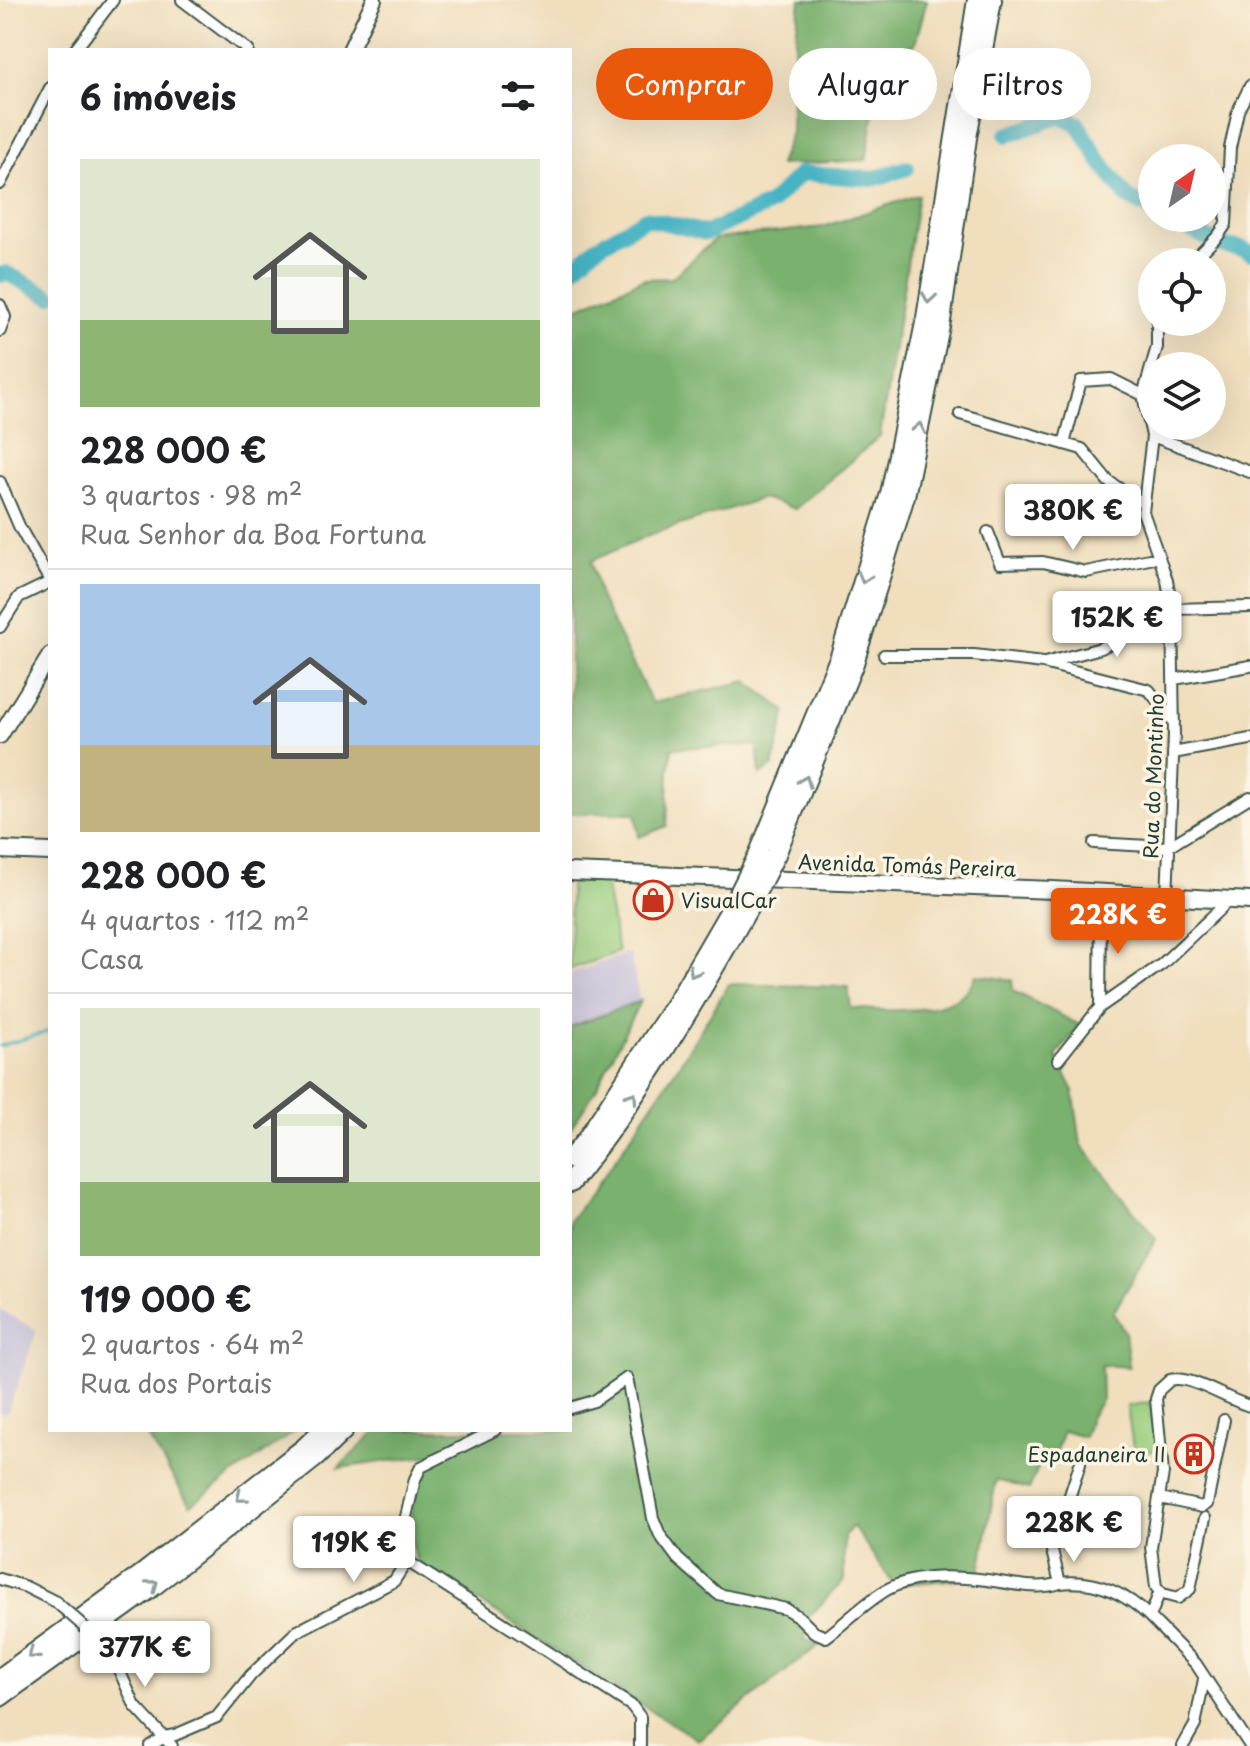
<!DOCTYPE html>
<html lang="pt">
<head>
<meta charset="utf-8">
<style>
	body { margin:0; font-family:"Playpen Sans",sans-serif; background:#f6f6f6; color:#202124; height:100vh; display:flex; flex-direction:column; font-size:30px; white-space:nowrap }
	* { box-sizing:border-box; margin:0 }
	p { font-size:26px; color:#757577 }
	.icon { flex:none; width:44px; height:44px; fill:none; stroke:currentColor; stroke-width:2; stroke-linecap:round; stroke-linejoin:round }
	.map { position:relative; flex:1; overflow:hidden }
	.sheet { position:absolute; left:48px; top:48px; width:524px; height:1384px; display:flex; flex-direction:column; background:#fff; border-radius:0px; box-shadow:0 8px 32px #0002 }
	.sheet>* { flex:none }
	.hud { position:absolute; left:596px; top:48px; width:534px; height:72px; display:flex; gap:16px }
	.needle { width:52px; rotate:34deg }
	.buttons { position:absolute; left:1138px; top:144px; display:grid; gap:16px }
	.buttons a { display:grid; place-items:center; width:88px; height:88px; border-radius:50%; background:#fff; box-shadow:0 8px 32px #0002; font-size:40px }
	.price { position:absolute; translate:-50% -68px; padding:0 18px; border-radius:8px; background:#fff; color:#222; font-size:26px; line-height:52px; filter:drop-shadow(0 2px 4px #0008) }
	.price::after { content:''; position:absolute; left:50%; top:48px; width:24px; height:18px; margin-left:-12px; background:inherit; clip-path:polygon(0 0,100% 0,50% 100%) }
	.price.selected { background:#ea580c; color:#fff }
	ul { padding:0; list-style:none }
	li { display:grid; align-content:center; gap:16px; height:424px; padding:0 32px }
	li+li { border-top:2px solid #e0e0e0 }
	li span { display:grid; place-items:center; height:248px; border-radius:0px; color:#555 }
	li>.icon { margin-inline-start:auto }
	span .icon { width:144px; height:144px; fill:#fffc; stroke-width:1 }
	li b { font-size:34px }
	h2 { display:flex; justify-content:space-between; align-items:center; height:96px; padding:0 32px; font-size:34px }
	.chip { padding:0 28px; border-radius:36px; background:#fff; box-shadow:0 8px 32px #0002; font-size:28px; line-height:72px }
	.chip.selected { background:#ea580c; color:#fff }
	.map>svg:first-child { display:block }
	.industrial { fill:#c6c0da }
	.green { fill:#99ce7f; stroke:#5c865a; stroke-width:2 }
	.forest { fill:#7ab16e; stroke:#4c7751; stroke-width:2 }
	.lines { fill:none; stroke-linecap:round; stroke-linejoin:round }
	.stream { stroke:#46b3c3; stroke-width:3 }
	.river { stroke:#46b3c3; stroke-width:16 }
	.street-casing { stroke:#3e5549; stroke-width:14 }
	.secondary-casing { stroke:#3e5549; stroke-width:18 }
	.primary-casing { stroke:#3e5549; stroke-width:20 }
	.highway-casing { stroke:#3e5549; stroke-width:22 }
	.street { stroke:#fff; stroke-width:10 }
	.secondary { stroke:#fff; stroke-width:14 }
	.primary { stroke:#fff; stroke-width:16 }
	.highway { stroke:#fff; stroke-width:18 }
	.street-bridge-casing { stroke:#3e5549; stroke-width:14; stroke-linecap:butt }
	.highway-bridge-casing { stroke:#3e5549; stroke-width:22; stroke-linecap:butt }
	.street-bridge { stroke:#fff; stroke-width:10 }
	.highway-bridge { stroke:#fff; stroke-width:18 }
	.oneway { stroke:#8f9e9a }
	.labels { text-anchor:middle; dominant-baseline:central; stroke-width:7; stroke-linejoin:round; paint-order:stroke }
	.street-label { font-size:20px; fill:#1f3d34; stroke:#fcf5e5 }
	.poi-label { font-size:20px; fill:#1f3d34; stroke:#fcf5e5; text-anchor:start }
</style>
</head>
<body>
<div class="map">
<svg width="1250" height="1746" viewBox="0 0 1250 1746">
	<rect width="100%" height="100%" fill="#fcf5e5"/>
	<filter id="ink" filterUnits="userSpaceOnUse"><feTurbulence type="fractalNoise" baseFrequency=".0125" numOctaves="2"/><feDisplacementMap in="SourceGraphic" scale="16" xChannelSelector="R" yChannelSelector="G"/><feConvolveMatrix kernelMatrix="1 2 1 2 8 2 1 2 1" color-interpolation-filters="sRGB"/></filter>
	<filter id="wash" filterUnits="userSpaceOnUse"><feTurbulence type="fractalNoise" baseFrequency=".006" numOctaves="4" result="noise"/><feDisplacementMap in="SourceGraphic" scale="32" xChannelSelector="R" yChannelSelector="G"/><feGaussianBlur stdDeviation="1.8" result="paint"/><feColorMatrix in="noise" values="0 0 0 0 0 0 0 0 0 0 0 0 0 0 0 0 0 1.4 0 .05"/><feComposite in="paint" operator="in"/></filter>
	<g filter="url(#wash)">
		<rect width="100%" height="100%" fill="#f0debd"/>
		<path class="industrial" d="M630 952 640 1001 570 1027V974Z
			M0 1310 37 1330 8 1412 0 1414Z"/>
		<path class="green" d="M570 880 597 881 606 887 618 952 570 969Z
			M1150 1402 1157 1450 1134 1454 1127 1406Z"/>
		<path class="forest" d="M800 0H927L915 44 884 55 866 160 779 165 791 132 793 64Z
			M918 195 880 436 795 509 763 498 649 535 591 561 600 597 652 703 747 681 786 712 773 766 760 775 757 745 672 748 669 772 667 826 639 837 636 813H570V311L643 279 672 278 715 239 823 227Z
			M976 975 1012 980 1013 991 1080 1025 1056 1056 1073 1089 1081 1144 1156 1239 1113 1313 1125 1332 1129 1367 1101 1365 1102 1399 1090 1418 1084 1437 1063 1431 1052 1461 1042 1458 1029 1489 996 1480 979 1577 894 1585 853 1526 844 1536V1580L800 1626 807 1633 804 1639 819 1645 698 1740 417 1563 408 1524 422 1475 432 1455 338 1468 378 1430H570V1220L613 1163 677 1068 729 984 848 987 851 1008C881 1011 943 1015 966 991 970 987 973 980 976 975Z
			M640 1001 596 1089 570 1129V1027Z
			M144 1430H296L190 1505Z"/>
		<g class="lines">
			<path class="stream" d="M0 1046 50 1031"/>
			<path class="river" d="M1007 135 1062 116 1078 124 1098 158 1127 197 1152 210
				M1167 218 1220 245 1243 249 1250 253
				M570 272 595 248 646 218 706 233 770 204 801 173 872 179 907 168
				M0 275 6 273 50 296"/>
		</g>
	</g>
	<g filter="url(#ink)">
		<g class="lines">
			<g class="street-casing">
				<path id="street" d="M182 0 248 50
					M75 50 113 0
					M0 184 50 88
					M1192 262 1218 236 1226 224 1230 148 1238 111 1250 86
					M0 305 5 317 0 331
					M1157 322V347L1143 395 1152 436 1143 512 1167 580 1172 609 1174 735 1167 897
					M960 414 1082 449 1108 481 1133 498 1144 502
					M1152 436 1250 472
					M1064 444 1081 381 1111 379 1143 395
					M0 482 20 528 50 581
					M988 532 1000 563 1043 562 1086 572 1159 557
					M0 627 19 597 50 582
					M884 655H974L1043 663 1149 690 1174 722
					M1045 663 1101 648 1172 609 1250 607
					M1174 679 1250 666
					M1173 753 1250 739
					M1094 843 1168 847 1250 797
					M1053 890 1056 898 1064 903 1152 906 1161 896
					M1100 1007 1162 964 1222 907V899
					M1058 1060 1100 1007 1101 905
					M570 1408 594 1401 627 1378 653 1518 660 1535 678 1559 718 1594 786 1609 799 1617 814 1632 826 1637C847 1622 867 1600 890 1588 918 1574 956 1576 987 1580 1011 1583 1037 1591 1060 1583
					M1080 1464 1052 1551 1060 1583C1095 1579 1125 1593 1150 1617
					M1160 1498 1202 1507 1207 1504 1224 1420
					M1205 1518 1190 1589 1178 1598 1163 1594 1156 1587 1151 1547 1163 1473 1156 1399 1159 1390 1170 1380C1190 1374 1227 1400 1250 1406
					M407 1561 632 1706 640 1717V1746
					M0 1579 26 1587 56 1602
					M1160 1591 1150 1617 1196 1664 1250 1746
					M110 1655 120 1672 135 1706 172 1746
					M150 1746 164 1737 175 1735 217 1717 251 1675 296 1632 394 1581 407 1561 405 1521 415 1479 421 1467 495 1430
					M1183 1746 1195 1725 1204 1679"/>
			</g>
			<g class="secondary-casing">
				<path id="secondary" d="M350 50 374 0
					M0 736 50 655"/>
			</g>
			<g class="primary-casing">
				<path id="primary" d="M0 850 50 852
					M570 872 1053 890 1250 901"/>
			</g>
			<g class="highway-casing">
				<path id="highway" d="M759 853 840 656 890 494 926 318 977 0
					M776 854 854 663 905 496 941 321 967 138 992 0
					M570 1159 586 1140 676 1003 733 905
					M570 1183C639 1097 696 1001 750 905
					M0 1678 141 1575 304 1448 323 1430
					M0 1697 150 1589 315 1458 344 1430"/>
			</g>
			<use href="#street" class="street"/>
			<use href="#secondary" class="secondary"/>
			<use href="#primary" class="primary"/>
			<use href="#highway" class="highway"/>
			<g class="street-bridge-casing">
				<path id="street-bridge" d="M56 1602 80 1623 110 1655"/>
			</g>
			<g class="highway-bridge-casing">
				<path id="highway-bridge" d="M733 905 759 853
					M750 905 776 854"/>
			</g>
			<use href="#street-bridge" class="street-bridge"/>
			<use href="#highway-bridge" class="highway-bridge"/>
		</g>
		<defs><path id="oneway-chevron" d="M-2-3.5L2.5 0L-2 3.5" fill="none" stroke-width="1.6" stroke-linecap="round" stroke-linejoin="round" transform="scale(2)"/></defs>
		<g class="oneway">
			<use href="#oneway-chevron" transform="translate(929 298) rotate(99)"/>
			<use href="#oneway-chevron" transform="translate(919 428) rotate(-78)"/>
			<use href="#oneway-chevron" transform="translate(864 578) rotate(107)"/>
			<use href="#oneway-chevron" transform="translate(805 781) rotate(-68)"/>
			<use href="#oneway-chevron" transform="translate(694 972) rotate(120)"/>
			<use href="#oneway-chevron" transform="translate(632 1097) rotate(-56)"/>
			<use href="#oneway-chevron" transform="translate(241 1497) rotate(142)"/>
			<use href="#oneway-chevron" transform="translate(153 1585) rotate(-38)"/>
			<use href="#oneway-chevron" transform="translate(33 1654) rotate(144)"/>
		</g>
	</g>
	<defs>
		<g id="shop-ring" transform="scale(2)"><circle r="9.5" fill="#fcf5e5" stroke="#c8321e" stroke-width="1.5"/><path d="M-5-2.5h2.3a2.7 3.5 0 0 1 5.4 0H5L5.5 6h-11ZM-1.5-2.5h3a1.5 2.3 0 0 0-3 0Z" fill="#c8321e"/></g>
		<g id="building-ring" transform="scale(2)"><circle r="9.5" fill="#fcf5e5" stroke="#c8321e" stroke-width="1.5"/><path d="M-4-6H4V6H1V3H-1V6H-4ZM-2.5-4.3h1.7v1.8h-1.7ZM.8-4.3h1.7v1.8H.8ZM-2.5-1h1.7V.8h-1.7ZM.8-1h1.7V.8H.8Z" fill="#c8321e"/></g>
	</defs>
	<g fill-rule="evenodd">
		<use href="#shop-ring" x="653" y="900"/>
		<use href="#building-ring" x="1194" y="1454"/>
	</g>
	<g class="labels">
		<g class="street-label">
			<text transform="translate(1153 776) rotate(-88)">Rua do Montinho</text>
			<text transform="translate(907 865) rotate(2)">Avenida Tomás Pereira</text>
		</g>
		<g class="poi-label">
			<text x="681" y="900">VisualCar</text>
			<text x="1166" y="1454" text-anchor="end">Espadaneira II</text>
		</g>
	</g>
</svg>
<div class="buttons">
<a><svg class="needle" viewBox="-14 -14 28 28"><path d="M0-13l5 13h-10z" fill="#e53935"/><path d="M0 13l5-13h-10z" fill="#757577"/></svg></a>
<a><svg class="icon" aria-label="locate" viewBox="0 0 24 24"><circle cx="12" cy="12" r="6"/><path d="M12 2v4M12 18v4M2 12h4M18 12h4"/></svg></a>
<a><svg class="icon" aria-label="layers" viewBox="0 0 24 24"><path d="M12 4l9 5-9 5-9-5zM3 14l9 5 9-5"/></svg></a>
</div>
<b class="price" style="left:1073px;top:552px">380K €</b>
<b class="price" style="left:1117px;top:659px">152K €</b>
<b class="price selected" style="left:1118px;top:956px">228K €</b>
<b class="price" style="left:1074px;top:1564px">228K €</b>
<b class="price" style="left:354px;top:1584px">119K €</b>
<b class="price" style="left:145px;top:1689px">377K €</b>
<div class="hud">
<a class="chip selected">Comprar</a>
<a class="chip">Alugar</a>
<a class="chip">Filtros</a>
</div>
<section class="sheet">
<h2>6 imóveis<svg class="icon" aria-label="filters" viewBox="0 0 24 24"><path d="M4 7h16M4 17h16"/><circle cx="9" cy="7" r="2"/><circle cx="15" cy="17" r="2"/></svg></h2>
<ul>
<li><span style="background:linear-gradient(#dfe7d0 65%,#8fb573 0)"><svg class="icon" aria-label="home" viewBox="0 0 24 24"><path d="M3 11l9-7 9 7M6 9v11h12V9"/></svg></span><div><b>228 000 €</b><p>3 quartos · 98 m²</p><p>Rua Senhor da Boa Fortuna</p></div></li>
<li><span style="background:linear-gradient(#a9c7e8 65%,#c2b280 0)"><svg class="icon" aria-label="home" viewBox="0 0 24 24"><path d="M3 11l9-7 9 7M6 9v11h12V9"/></svg></span><div><b>228 000 €</b><p>4 quartos · 112 m²</p><p>Casa</p></div></li>
<li><span style="background:linear-gradient(#dfe7d0 70%,#8fb573 0)"><svg class="icon" aria-label="home" viewBox="0 0 24 24"><path d="M3 11l9-7 9 7M6 9v11h12V9"/></svg></span><div><b>119 000 €</b><p>2 quartos · 64 m²</p><p>Rua dos Portais</p></div></li>
</ul>
</section>
</div>
</body>
</html>
